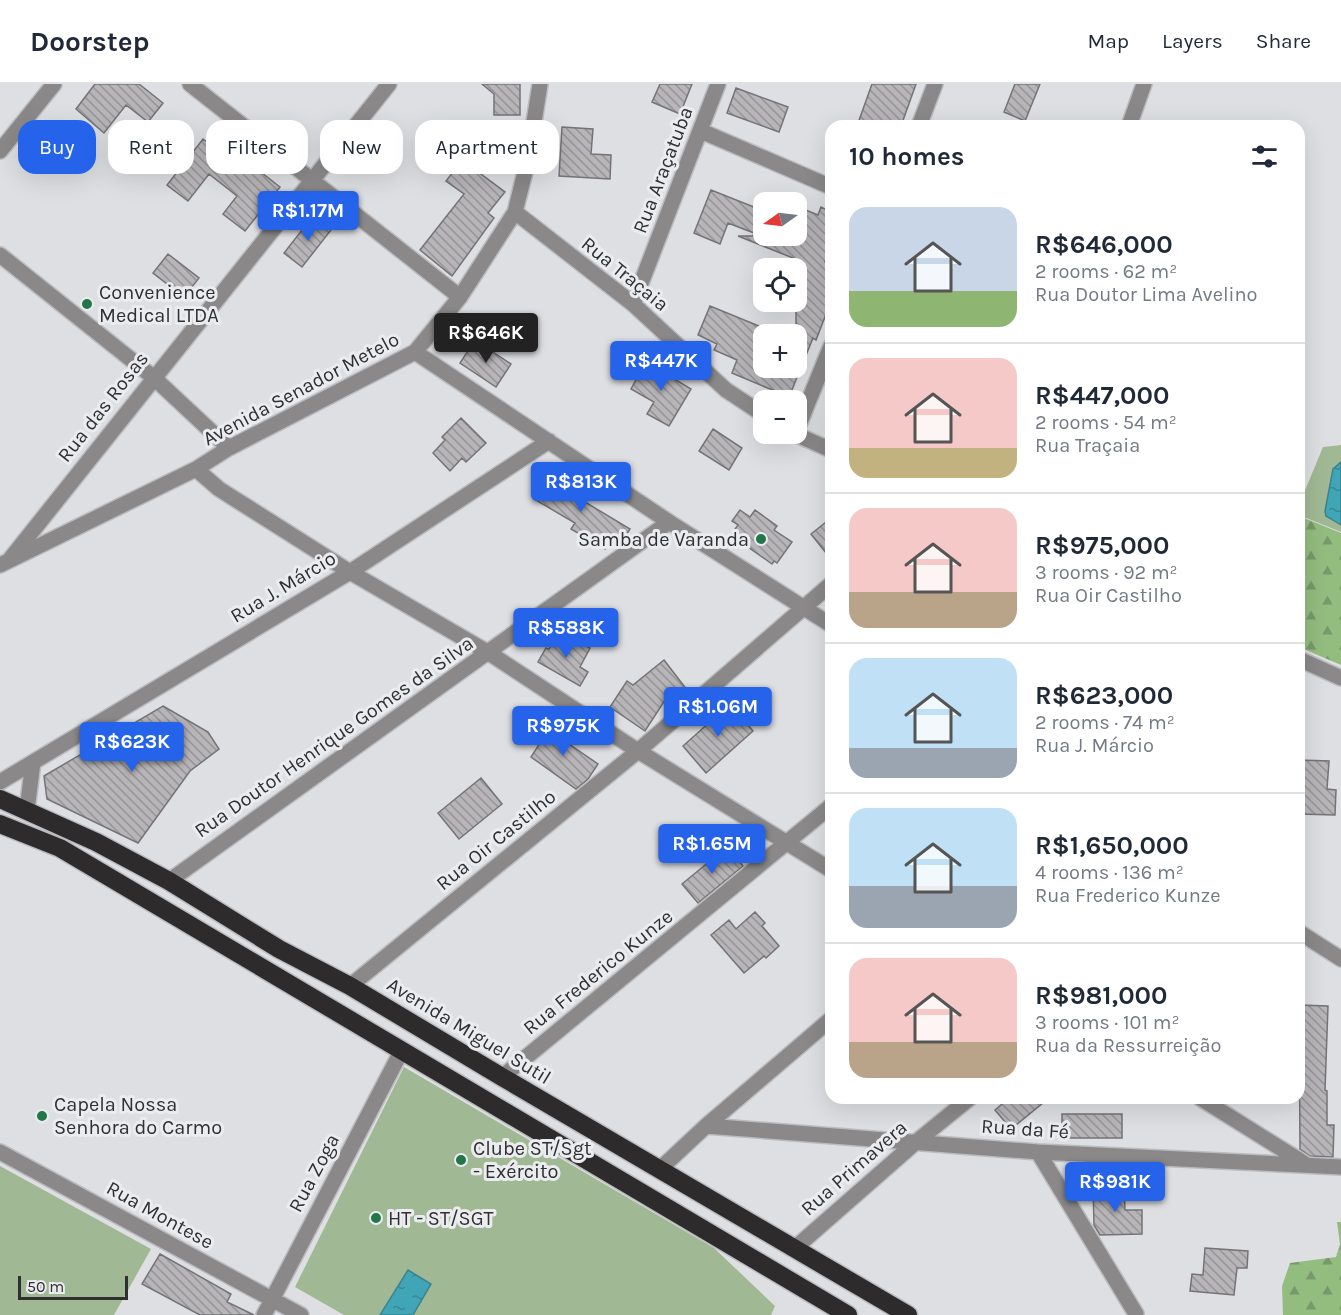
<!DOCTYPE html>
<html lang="en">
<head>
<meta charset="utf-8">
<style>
	body { margin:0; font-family:Karla,sans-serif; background:#f2f2f3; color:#1f2937; height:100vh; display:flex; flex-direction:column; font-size:22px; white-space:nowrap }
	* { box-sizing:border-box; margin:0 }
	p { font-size:20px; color:#747a83 }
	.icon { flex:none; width:33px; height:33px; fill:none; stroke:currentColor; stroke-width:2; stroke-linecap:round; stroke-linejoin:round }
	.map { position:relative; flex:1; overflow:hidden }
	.details { position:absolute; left:825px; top:36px; width:480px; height:984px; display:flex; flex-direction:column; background:#fff; border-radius:18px; box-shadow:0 6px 24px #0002 }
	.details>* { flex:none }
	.banner { position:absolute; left:18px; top:36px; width:570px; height:54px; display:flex; gap:12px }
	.needle { width:39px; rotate:256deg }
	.buttons { position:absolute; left:753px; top:108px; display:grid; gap:12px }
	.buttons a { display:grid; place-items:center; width:54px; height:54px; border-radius:12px; background:#fff; box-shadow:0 6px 24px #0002; font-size:30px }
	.scale { position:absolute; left:18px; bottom:15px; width:110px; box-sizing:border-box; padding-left:6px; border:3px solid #303031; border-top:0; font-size:16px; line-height:21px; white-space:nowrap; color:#303031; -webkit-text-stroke:4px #ebecef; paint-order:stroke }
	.price { position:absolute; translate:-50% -51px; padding:0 14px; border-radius:6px; background:#2563eb; color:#fff; font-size:20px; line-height:39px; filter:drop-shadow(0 2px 3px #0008) }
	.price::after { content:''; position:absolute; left:50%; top:36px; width:18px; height:14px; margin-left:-9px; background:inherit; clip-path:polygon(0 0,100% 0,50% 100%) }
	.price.active { background:#222; color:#fff }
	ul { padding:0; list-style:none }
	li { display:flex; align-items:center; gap:18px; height:150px; padding:0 24px }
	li+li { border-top:2px solid #e0e1e3 }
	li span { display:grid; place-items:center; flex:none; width:168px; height:120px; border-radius:18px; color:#555 }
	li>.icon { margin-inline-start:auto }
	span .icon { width:72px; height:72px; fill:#fffc; stroke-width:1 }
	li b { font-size:26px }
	h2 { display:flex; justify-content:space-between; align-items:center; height:72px; padding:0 24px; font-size:26px }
	.chip { padding:0 21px; border-radius:18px; background:#fff; box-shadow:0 6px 24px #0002; font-size:21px; line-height:54px }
	.chip.active { background:#2563eb; color:#fff }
	header { display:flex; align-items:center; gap:36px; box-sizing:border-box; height:84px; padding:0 30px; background:#fff; border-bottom:2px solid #e0e1e3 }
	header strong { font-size:28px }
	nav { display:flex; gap:33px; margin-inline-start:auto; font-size:21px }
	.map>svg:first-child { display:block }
	.green { fill:#a0b994 }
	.forest { fill:url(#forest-firs) }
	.water { fill:url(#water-ripples); stroke:#3b838f; stroke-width:1.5 }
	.building { fill:url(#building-back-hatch); stroke:#747375; stroke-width:1.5 }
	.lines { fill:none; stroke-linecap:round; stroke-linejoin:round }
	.minor-casing { stroke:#bbbcbf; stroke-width:18 }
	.highway-casing { stroke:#bbbcbf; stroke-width:21 }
	.minor { stroke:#8a8888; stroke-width:15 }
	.highway { stroke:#2e2b2c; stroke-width:18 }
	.poi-dot { fill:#227648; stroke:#ebecef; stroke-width:2 }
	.labels { text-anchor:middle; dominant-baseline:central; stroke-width:6; stroke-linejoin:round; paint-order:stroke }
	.street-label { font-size:20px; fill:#303031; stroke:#ebecef }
	.poi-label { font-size:20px; fill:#303031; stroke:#ebecef; text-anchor:start }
</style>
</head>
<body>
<header>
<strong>Doorstep</strong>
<nav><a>Map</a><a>Layers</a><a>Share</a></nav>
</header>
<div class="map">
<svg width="1341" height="1231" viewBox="0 0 1341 1231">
	<defs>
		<pattern id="forest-firs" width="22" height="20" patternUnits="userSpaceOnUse" patternTransform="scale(1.5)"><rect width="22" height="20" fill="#93bc7f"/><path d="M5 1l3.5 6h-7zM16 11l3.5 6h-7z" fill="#789969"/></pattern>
		<pattern id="water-ripples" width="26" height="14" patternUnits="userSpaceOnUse" patternTransform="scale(1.5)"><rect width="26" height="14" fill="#40a6b7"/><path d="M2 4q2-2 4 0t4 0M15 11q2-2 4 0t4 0" fill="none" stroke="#368895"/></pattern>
		<pattern id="building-back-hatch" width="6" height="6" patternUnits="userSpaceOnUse" patternTransform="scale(1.5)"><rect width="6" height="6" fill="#b7b5b8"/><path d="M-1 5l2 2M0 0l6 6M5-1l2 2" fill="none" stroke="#959496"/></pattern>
	</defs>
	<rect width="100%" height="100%" fill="#dedfe2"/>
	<path class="green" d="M1341 361V378L1333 385 1325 427 1333 437 1341 441V448L1299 431V421L1323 363Z
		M404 983 714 1164 775 1222 771 1231H344L295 1203Z
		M0 1082 151 1165 114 1231H0Z"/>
	<path class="forest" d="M1299 432 1341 449V581L1299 563Z
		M1337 1138H1341V1231H1283L1282 1202 1290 1179 1336 1173 1340 1160Z"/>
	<path class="water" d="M1341 378V441L1326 432 1325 427 1333 385Z
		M408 1186 431 1200 413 1231H380Z"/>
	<path class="building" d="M95 0H139L163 19 148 38 126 21 104 49 76 25Z
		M482 0H520V31H494V10Z
		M660 0H692L680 30 652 18Z
		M872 0H916L901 42H857Z
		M1015 0H1040L1025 37 1004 28Z
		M736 4 788 23 779 48 727 29Z
		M562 43 593 45 591 70 611 71 610 95 559 92Z
		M487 44 505 58 481 90 505 108 488 129 494 134 452 192 420 166 464 110 446 97Z
		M203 55 237 81 243 74 280 103 245 147 223 130 237 112 209 90 188 117 167 101 181 83 176 79 188 64 193 68Z
		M711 106 764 127V152H796V122L818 131 821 123 831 128V163L825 178 831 180V217L816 256 813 254 789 313 732 289 737 276 714 266 717 260 698 251 710 222 764 244V284H796V194L803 178 738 152H753L754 149 728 139 720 160 694 149Z
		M313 132 331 146 302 183 284 169Z
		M168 170 199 194 184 213 153 189Z
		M475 256 511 280 496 303 460 279Z
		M647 276 667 287 666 290 691 305 669 342 647 330 654 318 631 305Z
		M461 334 486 359 466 378 462 374 450 387 433 369 445 356 442 353Z
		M713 345 742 364 729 386 699 367Z
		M549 389 583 410 580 415 630 445 620 461 610 456 605 465 571 445 575 439 534 415Z
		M740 426 750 433 755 426 777 442 774 446 792 458 777 479 774 477 772 480 731 451 738 441 732 437Z
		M831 434V475L811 450Z
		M565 551 590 564 580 583 588 588 580 602 538 578 546 564 549 565 555 554 562 557Z
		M664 576 687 606 669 621 665 616 645 647 610 623 627 597 633 601Z
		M730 620 753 647 706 689 683 662Z
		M163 622 208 648 219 665 190 687 138 759 47 715 44 692Z
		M548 637 572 654 569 660 598 680 588 695 576 705 531 673 542 656 538 653Z
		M1299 676 1329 677 1327 705 1336 706 1335 731 1299 730Z
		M481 694 502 720 459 755 438 729Z
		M727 763 743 782 698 819 682 800Z
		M755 828 765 839 762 842 779 862 766 874 764 872 744 889 711 851 729 836 736 845Z
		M1299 921 1328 922 1325 1006 1327 1007V1041H1334L1333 1073 1310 1072 1300 1065Z
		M1009 1014H1049L1011 1045 995 1026Z
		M1062 1030H1122V1054H1062Z
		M1124 1102 1125 1126H1142V1150L1100 1151 1094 1141 1093 1103Z
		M1205 1164 1248 1167 1247 1184H1237L1234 1211 1190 1207 1192 1190 1203 1191Z
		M160 1170 231 1210 227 1218 254 1231H200L142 1200Z"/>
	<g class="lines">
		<g class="minor-casing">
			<path id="minor" d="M190 0 460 213
				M919 42 935 0
				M1129 42 1144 0
				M701 47 831 103
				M0 67 54 0
				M515 128 633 220 726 306 764 331
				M0 171 153 293 229 364
				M633 220 718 0
				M415 268 669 438 831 541
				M796 348 831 262
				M795 350 831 366
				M196 385 219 405 350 488 489 569 638 667 831 786
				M11 474 389 0
				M0 481 196 385 229 364 415 268 460 213 515 128 528 76 540 0
				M1299 575 1341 594
				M0 698 350 488 549 357
				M27 726 33 678
				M169 797 669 438
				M1299 848 1341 875
				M350 902 638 667 831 500
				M502 993 831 722
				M1200 1014 1304 1079
				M706 1042 1038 1068 1341 1083
				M0 1068 301 1231
				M1038 1068 1136 1230
				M660 1085 706 1042 831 935
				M795 1164 916 1058 970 1014
				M264 1231 402 966"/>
		</g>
		<g class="highway-casing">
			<path id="highway" d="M0 715 96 758 169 797 279 865 350 902 502 993 908 1231
				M0 740 60 764 848 1231"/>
		</g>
		<use href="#minor" class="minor"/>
		<use href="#highway" class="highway"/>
	</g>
	<g class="poi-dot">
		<circle cx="87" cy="220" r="6"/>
		<circle cx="761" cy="455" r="6"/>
		<circle cx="42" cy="1032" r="6"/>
		<circle cx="461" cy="1076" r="6"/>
		<circle cx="376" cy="1134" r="6"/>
	</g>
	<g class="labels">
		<g class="street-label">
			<text transform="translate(663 86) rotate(-69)">Rua Araçatuba</text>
			<text transform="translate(625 190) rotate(39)">Rua Traçaia</text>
			<text transform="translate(301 305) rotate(-28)">Avenida Senador Metelo</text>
			<text transform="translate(103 323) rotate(-52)">Rua das Rosas</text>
			<text transform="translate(283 503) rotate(-31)">Rua J. Márcio</text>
			<text transform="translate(334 653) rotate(-35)">Rua Doutor Henrique Gomes da Silva</text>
			<text transform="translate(496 756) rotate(-39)">Rua Oir Castilho</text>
			<text transform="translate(598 888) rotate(-39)">Rua Frederico Kunze</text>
			<text transform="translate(469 947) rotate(31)">Avenida Miguel Sutil</text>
			<text transform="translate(1025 1045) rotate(4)">Rua da Fé</text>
			<text transform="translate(854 1084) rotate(-41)">Rua Primavera</text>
			<text transform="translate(314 1089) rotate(-62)">Rua Zoga</text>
			<text transform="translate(160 1131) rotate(29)">Rua Montese</text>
		</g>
		<g class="poi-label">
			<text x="99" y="208">Convenience<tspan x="99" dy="23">Medical LTDA</tspan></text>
			<text x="749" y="455" text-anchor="end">Samba de Varanda</text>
			<text x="54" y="1020">Capela Nossa<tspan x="54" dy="23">Senhora do Carmo</tspan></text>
			<text x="473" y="1064">Clube ST/Sgt<tspan x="473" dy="23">- Exército</tspan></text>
			<text x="388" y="1134">HT - ST/SGT</text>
		</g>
	</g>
</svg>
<div class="buttons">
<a><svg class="needle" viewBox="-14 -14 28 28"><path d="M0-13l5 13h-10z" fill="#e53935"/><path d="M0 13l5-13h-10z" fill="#747a83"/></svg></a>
<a><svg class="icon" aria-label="locate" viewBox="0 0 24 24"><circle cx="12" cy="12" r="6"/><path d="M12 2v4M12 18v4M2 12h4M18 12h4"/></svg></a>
<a>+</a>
<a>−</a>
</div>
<div class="scale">50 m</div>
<b class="price" style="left:308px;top:158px">R$1.17M</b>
<b class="price active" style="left:486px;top:280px">R$646K</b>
<b class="price" style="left:661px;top:308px">R$447K</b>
<b class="price" style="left:581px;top:429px">R$813K</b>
<b class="price" style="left:566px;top:575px">R$588K</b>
<b class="price" style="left:718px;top:654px">R$1.06M</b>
<b class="price" style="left:563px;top:673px">R$975K</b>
<b class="price" style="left:132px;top:689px">R$623K</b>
<b class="price" style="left:712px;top:791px">R$1.65M</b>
<b class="price" style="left:1115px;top:1129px">R$981K</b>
<div class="banner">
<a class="chip active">Buy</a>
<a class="chip">Rent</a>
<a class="chip">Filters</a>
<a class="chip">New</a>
<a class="chip">Apartment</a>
</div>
<section class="details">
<h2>10 homes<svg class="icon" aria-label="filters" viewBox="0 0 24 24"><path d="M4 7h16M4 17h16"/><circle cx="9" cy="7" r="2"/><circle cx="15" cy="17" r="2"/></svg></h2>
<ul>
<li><span style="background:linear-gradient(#c9d6e8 70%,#8fb573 0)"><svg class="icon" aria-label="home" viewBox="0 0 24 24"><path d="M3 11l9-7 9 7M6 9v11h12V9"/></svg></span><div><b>R$646,000</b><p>2 rooms · 62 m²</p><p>Rua Doutor Lima Avelino</p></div></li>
<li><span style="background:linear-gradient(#f6c9c9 75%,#c2b280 0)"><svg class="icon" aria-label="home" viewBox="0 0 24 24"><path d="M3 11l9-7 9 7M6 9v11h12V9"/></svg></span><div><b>R$447,000</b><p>2 rooms · 54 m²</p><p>Rua Traçaia</p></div></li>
<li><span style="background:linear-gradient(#f6c9c9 70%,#b9a48a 0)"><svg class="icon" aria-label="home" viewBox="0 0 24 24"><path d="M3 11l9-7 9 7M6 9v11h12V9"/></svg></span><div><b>R$975,000</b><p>3 rooms · 92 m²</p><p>Rua Oir Castilho</p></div></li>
<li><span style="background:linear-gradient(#bfe0f5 75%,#9aa5b1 0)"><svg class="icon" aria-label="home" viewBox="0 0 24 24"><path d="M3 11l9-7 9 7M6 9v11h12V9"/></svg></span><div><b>R$623,000</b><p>2 rooms · 74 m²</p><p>Rua J. Márcio</p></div></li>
<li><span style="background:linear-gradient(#bfe0f5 65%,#9aa5b1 0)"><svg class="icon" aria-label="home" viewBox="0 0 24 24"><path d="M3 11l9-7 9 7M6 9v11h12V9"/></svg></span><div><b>R$1,650,000</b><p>4 rooms · 136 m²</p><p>Rua Frederico Kunze</p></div></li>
<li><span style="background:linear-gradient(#f6c9c9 70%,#b9a48a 0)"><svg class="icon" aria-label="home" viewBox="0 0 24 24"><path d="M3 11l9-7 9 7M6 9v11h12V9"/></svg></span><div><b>R$981,000</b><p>3 rooms · 101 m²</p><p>Rua da Ressurreição</p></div></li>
</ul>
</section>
</div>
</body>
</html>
